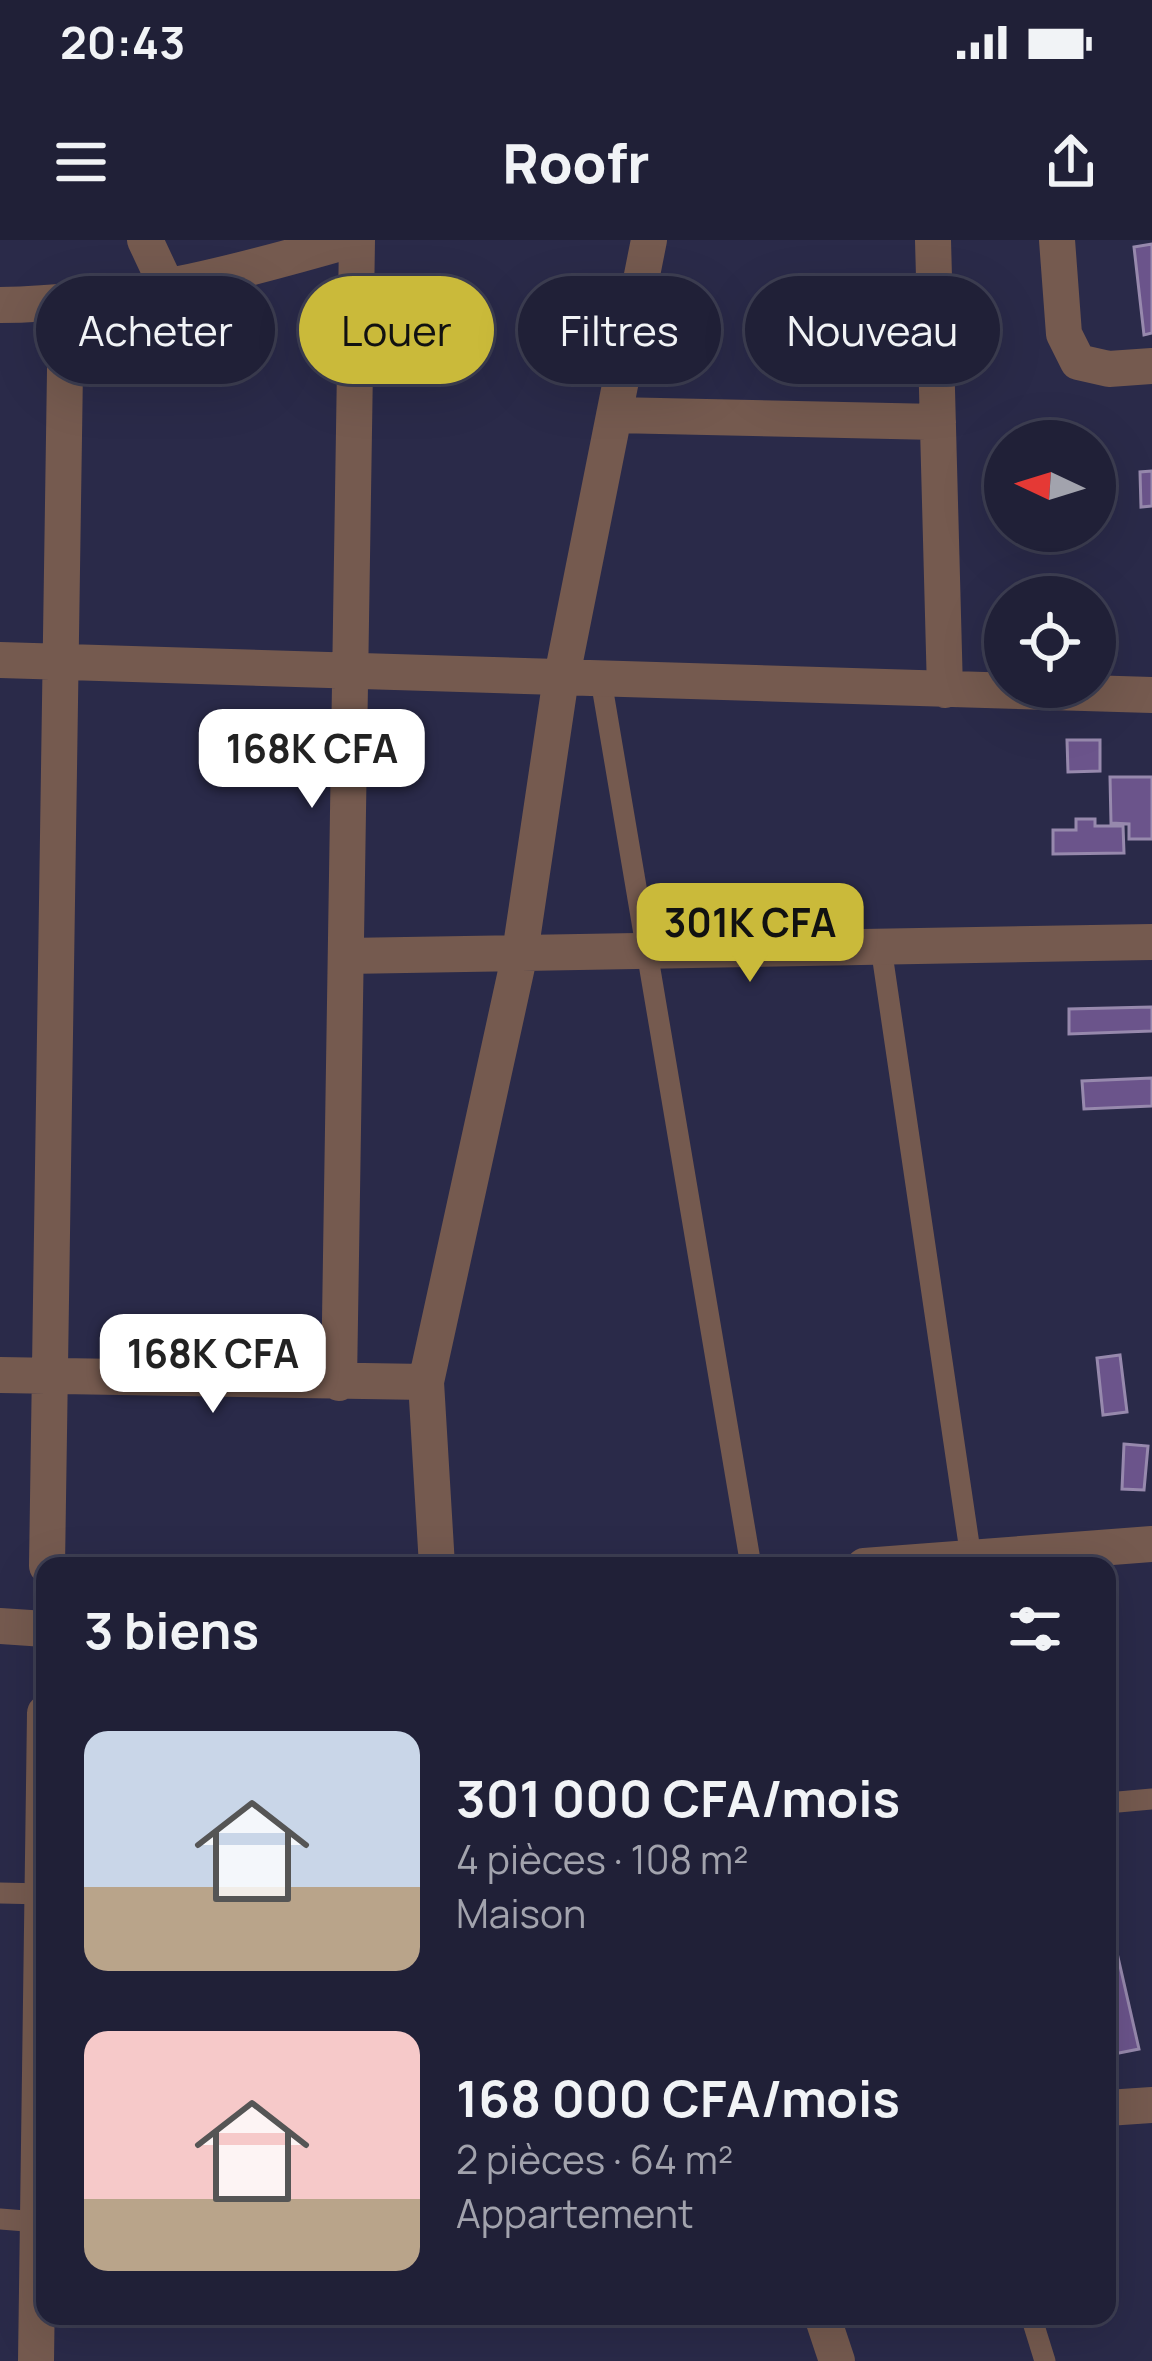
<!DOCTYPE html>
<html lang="fr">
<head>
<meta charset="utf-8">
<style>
	body { margin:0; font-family:Manrope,sans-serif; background:#2d2d42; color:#f1f3f6; height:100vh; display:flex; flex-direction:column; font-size:45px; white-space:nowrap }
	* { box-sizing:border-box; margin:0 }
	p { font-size:39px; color:#a2a3ad }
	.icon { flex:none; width:66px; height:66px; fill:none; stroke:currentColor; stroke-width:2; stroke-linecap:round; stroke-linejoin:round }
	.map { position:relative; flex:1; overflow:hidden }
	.sheet { position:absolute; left:36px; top:1317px; width:1080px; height:768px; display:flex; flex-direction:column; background:#202037; border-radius:24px; box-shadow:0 12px 48px #0002,0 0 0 3px #3d3e52 }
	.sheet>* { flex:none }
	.hud { position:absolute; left:36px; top:36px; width:1080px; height:108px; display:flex; gap:24px }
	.needle { width:78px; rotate:274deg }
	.fabs { position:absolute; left:984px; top:180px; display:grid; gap:24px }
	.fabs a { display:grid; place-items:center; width:132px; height:132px; border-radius:50%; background:#202037; box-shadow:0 12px 48px #0002,0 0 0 3px #3d3e52; font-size:60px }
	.price { position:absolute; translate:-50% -102px; padding:0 27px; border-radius:24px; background:#fff; color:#222; font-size:39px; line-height:78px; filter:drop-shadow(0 3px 6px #0008) }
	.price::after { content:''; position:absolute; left:50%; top:72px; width:36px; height:27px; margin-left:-18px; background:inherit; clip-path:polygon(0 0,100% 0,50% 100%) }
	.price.selected { background:#caba3a; color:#111 }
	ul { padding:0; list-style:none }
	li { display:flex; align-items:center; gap:36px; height:300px; padding:0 48px }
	li span { display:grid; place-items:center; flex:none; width:336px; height:240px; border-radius:24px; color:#555 }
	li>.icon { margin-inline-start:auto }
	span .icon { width:144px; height:144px; fill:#fffc; stroke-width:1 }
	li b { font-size:51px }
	h2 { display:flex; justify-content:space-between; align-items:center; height:144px; padding:0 48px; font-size:51px }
	.tag { padding:0 42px; border-radius:54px; background:#202037; box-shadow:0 12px 48px #0002,0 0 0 3px #3d3e52; font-size:42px; line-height:108px }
	.tag.selected { background:#caba3a; color:#111 }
	.status { display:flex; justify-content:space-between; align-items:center; height:84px; padding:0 60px; background:#202037; direction:ltr }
	.status svg { height:33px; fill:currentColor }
	header { display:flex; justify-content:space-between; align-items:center; height:156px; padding:0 48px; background:#202037; font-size:54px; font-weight:800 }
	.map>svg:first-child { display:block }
	.building { fill:#6b548b; stroke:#9789ad; stroke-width:3 }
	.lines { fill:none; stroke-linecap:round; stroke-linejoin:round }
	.lane { stroke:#755a4f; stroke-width:21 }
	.street { stroke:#755a4f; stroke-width:36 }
</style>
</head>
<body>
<div class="status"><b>20:43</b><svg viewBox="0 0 49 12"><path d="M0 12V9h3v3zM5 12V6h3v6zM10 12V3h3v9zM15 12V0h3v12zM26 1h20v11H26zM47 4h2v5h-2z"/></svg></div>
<header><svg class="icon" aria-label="menu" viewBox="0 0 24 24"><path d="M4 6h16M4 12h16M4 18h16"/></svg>Roofr<svg class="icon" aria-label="share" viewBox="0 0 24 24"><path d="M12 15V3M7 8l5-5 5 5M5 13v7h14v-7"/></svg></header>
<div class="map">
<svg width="1152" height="2121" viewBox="0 0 1152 2121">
	<rect width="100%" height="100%" fill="#2a2a49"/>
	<path class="building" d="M1152 4V93L1144 95 1134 7Z
		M1152 231V266L1141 267 1140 232Z
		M1067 500H1100V531L1068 532Z
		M1110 537H1152V599H1129V584L1111 583Z
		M1076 579H1095V586H1123L1124 613 1053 614V590H1076Z
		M1152 767V791L1069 794V769Z
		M1152 838V866L1084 869 1082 841Z
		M1120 1115 1127 1172 1103 1175 1097 1118Z
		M1124 1204 1148 1206 1144 1250 1122 1249Z
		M1115 1704 1139 1809 1114 1814 1107 1784V1706Z"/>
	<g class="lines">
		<path class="lane" d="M601 440 751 1326
			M881 707 971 1318
			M1107 1563 1152 1559
			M0 1653 45 1654
			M0 1979 38 1982
			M1031 2076 1045 2121"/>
		<path class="street" d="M145 0 167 47
			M933 0 945 450
			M1057 0 1064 94 1078 122 1109 129 1152 126
			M0 65C119 64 237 33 351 0
			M614 175 938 182
			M0 420 1152 455
			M346 716 1152 702
			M0 1135 426 1142
			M339 1143 357 0
			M47 1326 66 64
			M437 1326 426 1142 520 713 559 451 649 0
			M864 1326 1152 1304
			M0 1386 45 1389
			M1107 1868 1152 1865
			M822 2076 837 2121
			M36 2121 45 1473"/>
	</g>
</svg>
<div class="fabs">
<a><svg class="needle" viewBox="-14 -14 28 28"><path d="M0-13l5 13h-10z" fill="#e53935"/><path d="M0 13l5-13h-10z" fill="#a2a3ad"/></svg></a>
<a><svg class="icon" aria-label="locate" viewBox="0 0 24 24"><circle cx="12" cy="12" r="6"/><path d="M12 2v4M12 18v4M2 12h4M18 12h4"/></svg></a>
</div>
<b class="price" style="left:312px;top:571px">168K CFA</b>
<b class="price selected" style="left:750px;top:745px">301K CFA</b>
<b class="price" style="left:213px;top:1176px">168K CFA</b>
<div class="hud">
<a class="tag">Acheter</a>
<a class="tag selected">Louer</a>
<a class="tag">Filtres</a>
<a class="tag">Nouveau</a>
</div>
<section class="sheet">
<h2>3 biens<svg class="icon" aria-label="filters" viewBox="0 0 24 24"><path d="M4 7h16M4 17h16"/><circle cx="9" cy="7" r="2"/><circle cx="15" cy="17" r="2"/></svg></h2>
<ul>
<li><span style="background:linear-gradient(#c9d6e8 65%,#b9a48a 0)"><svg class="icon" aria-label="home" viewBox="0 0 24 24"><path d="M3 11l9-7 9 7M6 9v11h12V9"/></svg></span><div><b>301 000 CFA/mois</b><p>4 pièces · 108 m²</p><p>Maison</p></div></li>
<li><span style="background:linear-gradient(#f6c9c9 70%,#b9a48a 0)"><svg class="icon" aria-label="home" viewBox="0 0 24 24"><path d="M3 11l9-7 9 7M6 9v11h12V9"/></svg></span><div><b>168 000 CFA/mois</b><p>2 pièces · 64 m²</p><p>Appartement</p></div></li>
</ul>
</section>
</div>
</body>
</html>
